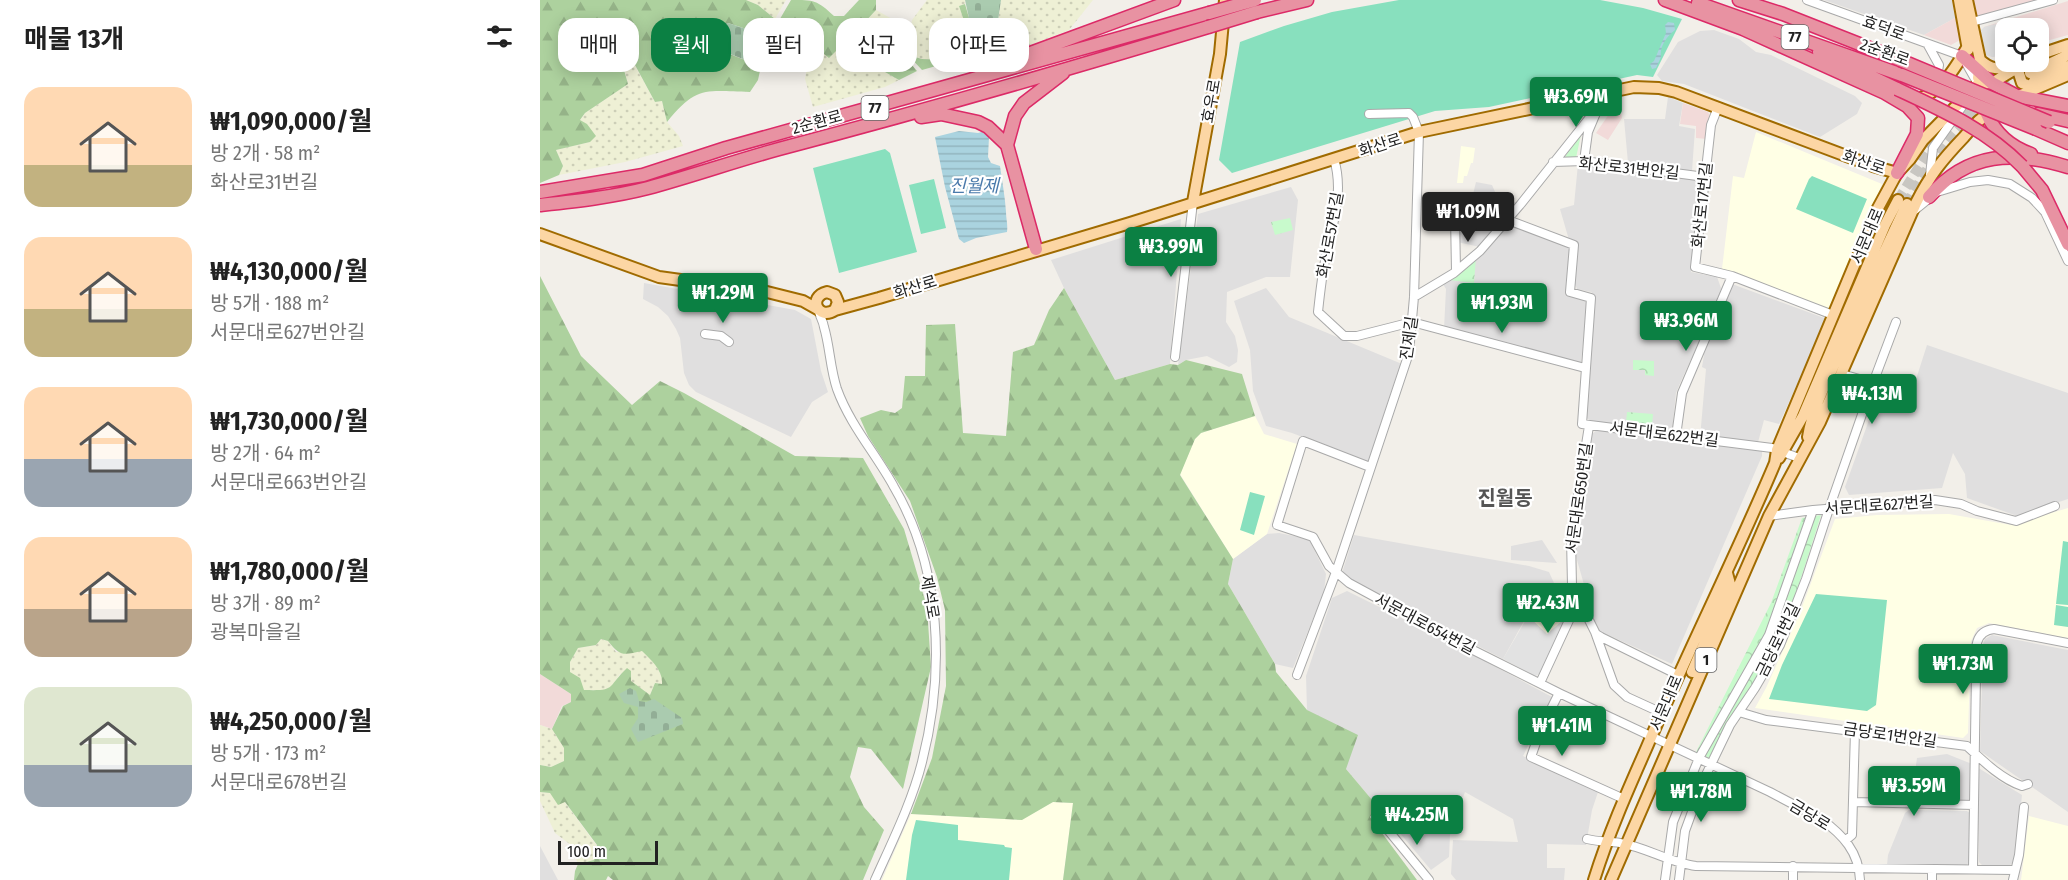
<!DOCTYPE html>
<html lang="ko">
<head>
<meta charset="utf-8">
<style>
	body { margin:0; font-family:"Fira Sans Condensed","Noto Sans KR",sans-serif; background:#f2f2f2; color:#222; height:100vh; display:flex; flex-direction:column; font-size:22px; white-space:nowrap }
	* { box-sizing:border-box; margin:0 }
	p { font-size:20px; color:#767676 }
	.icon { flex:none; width:33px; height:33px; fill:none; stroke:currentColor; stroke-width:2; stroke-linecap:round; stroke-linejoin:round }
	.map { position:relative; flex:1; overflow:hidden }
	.drawer { display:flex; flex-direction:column; background:#fff; width:540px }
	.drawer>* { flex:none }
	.guide { position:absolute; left:18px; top:18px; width:570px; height:54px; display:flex; gap:12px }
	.tools { position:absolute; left:1455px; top:18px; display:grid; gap:12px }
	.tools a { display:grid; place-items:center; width:54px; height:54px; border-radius:12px; background:#fff; box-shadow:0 3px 15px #0003; font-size:30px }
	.scale { position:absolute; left:18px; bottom:15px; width:100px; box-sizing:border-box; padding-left:6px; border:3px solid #222; border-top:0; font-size:16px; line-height:21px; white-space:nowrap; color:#222; -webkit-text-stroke:4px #fff; paint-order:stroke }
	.price { position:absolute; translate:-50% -51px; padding:0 14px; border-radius:6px; background:#0b8043; color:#fff; font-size:20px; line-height:39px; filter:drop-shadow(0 2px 3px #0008) }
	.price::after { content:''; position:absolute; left:50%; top:36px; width:18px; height:14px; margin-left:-9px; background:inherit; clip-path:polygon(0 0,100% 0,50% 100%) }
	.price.on { background:#222; color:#fff }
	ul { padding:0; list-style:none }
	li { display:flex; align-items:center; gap:18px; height:150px; padding:0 24px }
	li span { display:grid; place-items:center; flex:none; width:168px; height:120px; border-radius:18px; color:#555 }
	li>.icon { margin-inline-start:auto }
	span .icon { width:72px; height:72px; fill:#fffc; stroke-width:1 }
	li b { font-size:26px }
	h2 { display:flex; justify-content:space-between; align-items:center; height:72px; padding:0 24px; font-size:26px }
	.pill { padding:0 21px; border-radius:18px; background:#fff; box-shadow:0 3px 15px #0003; font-size:21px; line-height:54px }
	.pill.on { background:#0b8043; color:#fff }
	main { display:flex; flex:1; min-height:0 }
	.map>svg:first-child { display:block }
	.residential { fill:#e0dfdf }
	.commercial { fill:#f2dad9 }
	.education { fill:#ffffe5 }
	.farmland { fill:url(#farmland-dots) }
	.forest { fill:url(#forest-firs); fill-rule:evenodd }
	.cemetery { fill:url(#cemetery-stones) }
	.park { fill:url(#park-crowns) }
	.pitch { fill:#88e0be }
	.parking { fill:#e2e2e2 }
	.water { fill:url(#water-rules) }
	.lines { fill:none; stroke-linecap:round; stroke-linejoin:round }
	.major-tunnel { stroke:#c8c6c1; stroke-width:10; stroke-dasharray:10 5; stroke-linecap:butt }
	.minor-casing { stroke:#a9a9a9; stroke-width:10 }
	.major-casing { stroke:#a06b00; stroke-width:14 }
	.highway-casing { stroke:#dc2a67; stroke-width:15 }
	.minor { stroke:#fff; stroke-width:8 }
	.major { stroke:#fcd6a4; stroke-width:10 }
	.highway { stroke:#e892a2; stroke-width:12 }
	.highway-bridge-casing { stroke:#dc2a67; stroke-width:15; stroke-linecap:butt }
	.highway-bridge { stroke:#e892a2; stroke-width:12 }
	.labels { text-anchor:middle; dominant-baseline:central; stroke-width:4.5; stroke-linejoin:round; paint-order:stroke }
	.shield { fill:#fff; stroke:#646464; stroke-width:1.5 }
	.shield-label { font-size:15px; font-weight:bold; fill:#222 }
	.street-label { font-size:16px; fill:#222; stroke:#fff }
	.water-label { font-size:18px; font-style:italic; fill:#4a7aab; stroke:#fff }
	.quarter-label { font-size:20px; font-weight:bold; fill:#555; stroke:#fff }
</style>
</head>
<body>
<main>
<section class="drawer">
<h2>매물 13개<svg class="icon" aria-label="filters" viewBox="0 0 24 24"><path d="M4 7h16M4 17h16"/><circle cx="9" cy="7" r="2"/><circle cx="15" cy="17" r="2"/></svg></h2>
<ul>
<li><span style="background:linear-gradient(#ffd9b3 65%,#c2b280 0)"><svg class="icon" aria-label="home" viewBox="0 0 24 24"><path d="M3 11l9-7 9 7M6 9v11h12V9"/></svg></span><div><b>₩1,090,000/월</b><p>방 2개 · 58 m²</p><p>화산로31번길</p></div></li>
<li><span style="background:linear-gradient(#ffd9b3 60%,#c2b280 0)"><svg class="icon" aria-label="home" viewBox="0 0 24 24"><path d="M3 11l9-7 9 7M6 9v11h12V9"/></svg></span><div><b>₩4,130,000/월</b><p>방 5개 · 188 m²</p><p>서문대로627번안길</p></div></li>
<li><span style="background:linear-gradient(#ffd9b3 60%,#9aa5b1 0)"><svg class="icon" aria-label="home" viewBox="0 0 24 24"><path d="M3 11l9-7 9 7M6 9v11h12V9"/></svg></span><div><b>₩1,730,000/월</b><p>방 2개 · 64 m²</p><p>서문대로663번안길</p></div></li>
<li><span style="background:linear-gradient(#ffd9b3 60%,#b9a48a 0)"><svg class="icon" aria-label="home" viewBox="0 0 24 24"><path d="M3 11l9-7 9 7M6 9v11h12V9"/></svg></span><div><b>₩1,780,000/월</b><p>방 3개 · 89 m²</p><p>광복마을길</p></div></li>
<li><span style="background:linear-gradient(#dfe7d0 65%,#9aa5b1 0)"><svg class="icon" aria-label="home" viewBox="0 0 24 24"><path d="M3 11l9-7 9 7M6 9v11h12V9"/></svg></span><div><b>₩4,250,000/월</b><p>방 5개 · 173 m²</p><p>서문대로678번길</p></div></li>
</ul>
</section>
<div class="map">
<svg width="1528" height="880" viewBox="0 0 1528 880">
	<defs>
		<pattern id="farmland-dots" width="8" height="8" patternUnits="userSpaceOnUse" patternTransform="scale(1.5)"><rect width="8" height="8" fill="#eef0d5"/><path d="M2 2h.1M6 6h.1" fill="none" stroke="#ccceb7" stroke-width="1.8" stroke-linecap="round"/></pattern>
		<pattern id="forest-firs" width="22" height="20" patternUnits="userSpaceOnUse" patternTransform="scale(1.5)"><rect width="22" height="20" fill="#add19e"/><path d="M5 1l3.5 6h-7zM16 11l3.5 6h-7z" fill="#95b388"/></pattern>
		<pattern id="cemetery-stones" width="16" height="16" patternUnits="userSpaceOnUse" patternTransform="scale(1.5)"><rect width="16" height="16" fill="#aacbaf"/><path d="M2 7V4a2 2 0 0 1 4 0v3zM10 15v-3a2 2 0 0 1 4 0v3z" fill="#92ae96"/></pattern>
		<pattern id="park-crowns" width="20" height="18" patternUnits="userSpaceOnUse" patternTransform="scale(1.5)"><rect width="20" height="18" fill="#c8facc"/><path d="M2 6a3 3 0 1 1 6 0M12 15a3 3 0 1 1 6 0" fill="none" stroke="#acd6af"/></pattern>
		<pattern id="water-rules" width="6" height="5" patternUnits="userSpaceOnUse" patternTransform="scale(1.5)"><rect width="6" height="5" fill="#aad3df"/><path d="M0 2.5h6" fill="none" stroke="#92b5bf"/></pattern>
	</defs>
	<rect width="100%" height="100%" fill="#f2efe9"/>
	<path class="residential" d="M1284 0H1412L1415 18 1384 35Z
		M1174 30 1199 39 1216 52 1231 55 1315 96 1322 103 1317 114 1280 137 1144 84 1122 81 1117 75 1138 42 1160 31Z
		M1128 97 1143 103 1139 126 1155 129 1152 171 1088 163 1084 119H1125Z
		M1038 164 1157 179 1160 182 1151 272 1177 277 1181 288 1180 297 1141 381 1136 393 1132 432 1050 421 1045 416 1055 296 1051 292 1037 289 1035 284 1038 243 1029 240 1020 209 1034 205Z
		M936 182 952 185 956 194 977 203 940 247 917 242V231H924Z
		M751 187 758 200 750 277H726L687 292 686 322 695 336 698 350 697 362 689 367 667 356 646 360 638 365 658 214Z
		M641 219 630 364 575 380 524 288 511 260Z
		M973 224 1032 249 1026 293 1044 299 1047 303 1041 363 904 329 906 289 903 284 966 225Z
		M104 283 255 310 271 319 281 371 288 392 272 402 251 437 156 392 149 385 144 373 140 338 136 329 128 316 118 307 103 299Z
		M1192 284 1287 319 1239 424 1224 420 1217 446 1160 438 1166 369 1162 367 1165 349Z
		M726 288 749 317 862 364 828 462 752 433 726 426 713 391 710 350 694 301Z
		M1387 345 1528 393V499L1477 516 1427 498 1425 474 1413 453 1402 488 1309 495 1305 487 1339 392 1369 401Z
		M1057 430 1222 448V456L1132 664 1057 630 1035 553 1052 434Z
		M739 533 769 539 786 574 784 592 753 668 735 664 688 584 693 559 727 534Z
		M814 535 989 566 1009 572 1014 583 995 601 963 659 811 581 802 573Z
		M1002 540 1017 563 971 560V546Z
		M807 591 908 641 1012 697 983 756 1058 792 1052 810 1046 845 1007 844V868H1025L1024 880H916L911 874 913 840 978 842 973 819 925 792 910 835 909 857 891 870 806 769 767 710 766 676 792 598Z
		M1452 635 1528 650V812L1440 751 1443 644 1445 639Z
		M1407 754 1432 764 1482 795 1475 861 1470 865H1442L1439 862 1438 811 1427 801 1371 800 1377 758Z
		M1369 810 1427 811 1431 814 1430 862 1426 865H1347L1348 855 1365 813Z
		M0 846 18 880H0Z"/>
	<path class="commercial" d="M1433 0H1503L1437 17Z
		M1528 1V35L1499 43 1498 28H1466L1465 53 1453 57 1446 55 1444 27Z
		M1415 18 1420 40 1411 45 1384 35Z
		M1078 101 1082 118 1068 140 1056 133Z
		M1143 103 1168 112 1171 118 1167 139 1156 138V126L1140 124Z
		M0 674 31 694V702L22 706 12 729 0 725Z"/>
	<path class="education" d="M1216 132 1342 184 1290 309 1182 269 1193 176 1204 178Z
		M921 146 935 148 933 163H931L927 176H924L923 183H917Z
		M715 416 724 434 757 444 727 534 693 559 640 474 655 439 661 433Z
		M1528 508V638L1449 623 1437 628 1431 641 1428 733 1423 738 1215 708 1226 688 1259 615 1295 519 1337 515 1409 514 1471 525Z
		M1014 583 1030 602 1029 615 1007 634 988 616 995 601Z
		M513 802 533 803 523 880H342L371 814 481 820Z
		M1489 816 1528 826V880H1481Z"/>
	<path class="farmland" d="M206 0H246L235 19 218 5Z
		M387 0H425V4L419 6 431 40 407 60 382 59 368 55 367 44 372 20Z
		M461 0H553L529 30 464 55 462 45 455 41Z
		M336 10 363 25 352 48 326 31 323 24Z
		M251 31 263 47 270 42 307 40 328 63 340 66 345 72 359 80 345 87 273 107 265 79 267 67 247 35Z
		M94 64 115 102 122 101 127 122 139 136 143 146 85 162 19 175 23 166 16 150 50 142 40 121 45 113 88 84 84 69Z
		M61 639 68 641 76 652 102 650 116 665 122 677V684L115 683 110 695 90 681 91 671 80 674 72 686 64 690H44L30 672V662L38 648 56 645Z
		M0 725 12 729 24 748V761L11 767 0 765Z
		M0 792 10 793 18 804 24 801 57 846 54 860 38 864 31 845 15 833 0 801Z"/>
	<path class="forest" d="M0 0H206L218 5 235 19 230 26 242 34 240 40 188 23 168 40 184 52 221 66 218 80 210 92C166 91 157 85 127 122L122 101 115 102 95 65 84 70 88 84 45 113 40 120 47 124 56 136 50 142 16 150 23 166 19 175 0 183Z
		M251 0C274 0 277 0 294 16H304L319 0H336V10L323 24 326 31 352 47 363 25 366 29C361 50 363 54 377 71L359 80 345 72 340 66 328 63 307 40 289 58 270 43 263 48 252 31 247 35 237 24Z
		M425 4 429 18 444 39 455 41 462 45 463 50 435 55 382 70 368 55 382 59 407 60 431 41 419 6Z
		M0 276 41 356 92 405 120 381 144 393 255 456 323 458 364 529 387 607 391 667 363 789 331 749 318 747 310 777 324 807 344 830 323 880H73L68 876 66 880H34L35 871 38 864 54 860 57 845 25 802 18 805 10 793 0 792V765L11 767 24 761V748L12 729 23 706 31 702V694L0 674ZM61 639 68 641C80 657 84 655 102 651 111 660 123 670 122 684L115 683 110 695 91 681V671L87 668C66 688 77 691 44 690L40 678 30 672V662L38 648 56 645ZM99 702H106L98 742V707Z
		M524 288 575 380 630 364 638 365 646 360 702 374 715 416 661 433 655 439 640 475 693 559 688 584 735 664 736 672 767 710 818 735 806 769 838 807 830 817 877 880H523L533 803 513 802 482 820 371 814 392 758 406 686 405 610 397 577 370 501 328 436 320 418 341 410 355 413 362 408 365 376H385L386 325 415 324 423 433 466 436 473 352 494 345 509 310Z"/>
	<path class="cemetery" d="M425 0H461L455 41 444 39 429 18Z
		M188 23 240 40 234 53 225 59 221 66 185 52 168 40V27Z
		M90 688 96 691 99 701 106 702 114 699 142 718 143 724 98 742 91 729 98 718V707L84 703 79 694Z"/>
	<path class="park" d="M1042 130 1036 158 1025 157Z
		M750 218 753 230 735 235 731 222Z
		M936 257 934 283 909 280Z
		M1093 360 1114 361V376L1105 375V370H1093Z
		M1087 412 1113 414 1112 425 1086 422Z
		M1281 515C1268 556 1256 598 1238 637 1219 679 1189 716 1169 758L1156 752 1231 603 1262 518Z"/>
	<path class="pitch" d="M859 0H1060L1103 8 1142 19 1113 77 1097 75 949 107 895 111 692 173 679 160 700 42 744 26 792 12Z
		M345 149 350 153 377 252 299 273 273 168Z
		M1272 176 1327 199 1313 233 1256 209 1269 179Z
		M394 179 406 228 381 234 369 185Z
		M710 492 725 496 714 535 700 530Z
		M1523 541 1528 542V605L1516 604Z
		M1276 594 1347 600 1336 705 1327 711 1229 699 1242 665Z
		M1516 605 1528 607V627L1514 625Z
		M376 820 418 825V840L464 845 465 847 472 848 469 880H366L372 835Z"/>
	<path class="parking" d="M1456 24 1464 54 1453 57 1446 55 1439 32 1444 27Z
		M1029 615 1000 674 995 676 963 659 988 616 1007 634Z"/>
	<path class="water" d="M1128 22 1134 23 1135 30C1127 36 1119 47 1121 57L1116 68 1112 69 1110 64 1114 61 1126 33 1125 25Z
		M419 131 438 133 442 132 449 137 448 157 451 163 460 166C462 181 465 196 466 212 466 219 468 224 467 232L436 238 424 243 419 239 405 187 395 137Z"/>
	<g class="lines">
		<path class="major-tunnel" d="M1412 122 1435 103 1487 75
			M1358 200 1396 140
			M1367 204C1387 169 1410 125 1447 106"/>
		<g class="minor-casing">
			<path id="minor" d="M1267 0 1422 56 1438 84
				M1432 22 1513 0
				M1388 45 1399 65 1397 78
				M1178 107 1171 125 1155 267 1192 276 1293 315
				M794 159C804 192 793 223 786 256 782 274 780 293 778 312L804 336H817L872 322 1045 368
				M1044 161 1048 132 1056 113
				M1013 162 1044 161 1165 177
				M1390 175 1393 148 1426 101
				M1375 210 1397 192 1430 182 1448 180 1470 184 1492 198 1505 212 1528 261
				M915 216 916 271
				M968 220 1034 245 1030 292 1051 298 1042 424 1232 448 1259 458
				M874 297 914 273 940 251 980 205 1070 92
				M279 310C279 316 283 320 284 327 290 347 290 368 297 389 310 425 336 454 354 487 402 569 405 672 382 762 372 802 352 842 335 880
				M165 334 181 336 189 342
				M635 357 653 202
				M1333 383 1356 322
				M1049 426 1031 538 1032 586 1055 632 1074 685 1087 697 1122 713
				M1136 436 1142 393 1192 276
				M830 467 763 441 737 525 773 537 789 566 809 583 929 648 1019 693 1230 792 1281 819C1303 835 1319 852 1320 880
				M1229 516 1273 510 1395 500 1421 504 1437 511 1476 521 1515 506
				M1056 634 1061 637 1138 675
				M757 675 796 572 869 353 874 297 879 132 873 117 869 113 829 114
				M1000 683 1031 616 1043 606
				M1019 693 1000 731 991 757 1084 799
				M1199 712 1226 720 1427 746C1442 760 1461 779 1482 786L1488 784
				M1313 802 1434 805
				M848 810 838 818 889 880
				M1047 839C1059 842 1068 841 1080 843 1106 847 1130 863 1156 866L1474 870
				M1306 840 1312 835 1315 731
				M1433 869 1436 673C1436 656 1431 631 1454 629L1528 643
				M1125 880 1133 822 1148 785 1159 758 1229 635 1273 510
				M1139 880 1145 831 1164 779 1190 725 1215 688 1240 645 1266 579 1289 509 1333 383 1302 374
				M1253 880V866
				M1392 880V869
				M1473 880 1479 855 1484 807"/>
		</g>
		<g class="major-casing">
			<path id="major" d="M1419 0 1428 50
				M1427 0 1440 60 1438 78
				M1498 55 1528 45
				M1440 60C1451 70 1458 70 1473 65
				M1477 67 1482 83 1495 88
				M1490 73 1528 55
				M1494 81 1528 66
				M1476 97 1528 75
				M1371 101C1403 95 1420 60 1434 35
				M653 202 680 54 685 0
				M0 234 119 277 227 292 263 301 279 310
				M295 310 298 302 295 295 287 292C267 297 278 321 295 310L339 298 590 223 879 132 1094 87 1119 88 1136 92 1333 166 1357 173
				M1268 437C1273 405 1291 373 1304 343 1325 296 1344 250 1367 204
				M1239 458 1263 416 1345 225 1358 200
				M1152 672 1190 584 1187 573
				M1054 880C1068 835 1087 792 1106 749 1147 653 1194 560 1235 463L1237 450 1338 208 1357 173 1370 159 1383 140 1438 84 1452 83 1487 62
				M1071 880 1229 516 1280 422 1376 203C1390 175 1402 160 1424 137 1432 127 1441 117 1452 111"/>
		</g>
		<g class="highway-casing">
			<path id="highway" d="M1125 0 1203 29 1345 93 1367 106 1378 118 1377 134 1357 173
				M1199 0 1243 14 1360 60
				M1158 3 1362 75
				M717 12 767 0
				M1279 52 1357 89
				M1422 56 1452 83 1477 96 1528 106
				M447 69 634 0
				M1447 114C1455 133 1471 147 1491 154
				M1498 114 1528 121
				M381 117 401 114 438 122 448 127 467 145 496 249
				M1496 129 1528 143
				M467 145 475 116 484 103 523 73
				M1482 166 1502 190 1528 244
				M0 192 103 175 186 148 669 13
				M1389 197C1428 151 1475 151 1528 167
				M0 205C36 201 73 197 108 188 152 176 195 161 239 149 383 111 526 70 668 27"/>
		</g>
		<use href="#minor" class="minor"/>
		<use href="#major" class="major"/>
		<use href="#highway" class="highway"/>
		<g class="highway-bridge-casing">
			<path id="highway-bridge" d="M669 13 715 0
				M668 27 717 12
				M1360 60 1509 122
				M1362 75 1496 129
				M1357 89C1402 110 1447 130 1482 166"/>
		</g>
		<use href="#highway-bridge" class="highway-bridge"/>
	</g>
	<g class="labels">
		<g class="shield">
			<rect x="1241.5" y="25" width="27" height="24" rx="4.5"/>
			<rect x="321.5" y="96" width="27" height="24" rx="4.5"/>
			<rect x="1155.5" y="648" width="21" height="24" rx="4.5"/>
		</g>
		<g class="shield-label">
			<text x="1255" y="37">77</text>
			<text x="335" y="108">77</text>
			<text x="1166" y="660">1</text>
		</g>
		<g class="street-label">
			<text transform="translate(1344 28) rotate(20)">효덕로</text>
			<text transform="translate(1345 52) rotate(20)">2순환로</text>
			<text transform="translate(671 101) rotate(-80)">효우로</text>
			<text transform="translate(277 122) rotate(-15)">2순환로</text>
			<text transform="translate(840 145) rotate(-18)">화산로</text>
			<text transform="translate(1324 162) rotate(19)">화산로</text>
			<text transform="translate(1089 168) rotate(6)">화산로31번안길</text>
			<text transform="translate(1162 205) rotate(-84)">화산로17번길</text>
			<text transform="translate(790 235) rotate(-80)">화산로57번길</text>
			<text transform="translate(1327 236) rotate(-67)">서문대로</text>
			<text transform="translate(375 287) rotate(-17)">화산로</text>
			<text transform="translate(869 338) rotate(-82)">진제길</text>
			<text transform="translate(1124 434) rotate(7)">서문대로622번길</text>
			<text transform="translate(1039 498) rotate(-82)">서문대로650번길</text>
			<text transform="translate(1339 505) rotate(-4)">서문대로627번길</text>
			<text transform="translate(390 597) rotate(80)">제석로</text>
			<text transform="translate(885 624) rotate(28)">서문대로654번길</text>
			<text transform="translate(1238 640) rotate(-64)">금당로1번길</text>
			<text transform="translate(1126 703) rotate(-67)">서문대로</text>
			<text transform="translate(1350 735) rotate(8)">금당로1번안길</text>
			<text transform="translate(1270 815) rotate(31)">금당로</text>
		</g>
		<g class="water-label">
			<text x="434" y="186">진월제</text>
		</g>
		<g class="quarter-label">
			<text x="965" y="498">진월동</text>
		</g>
	</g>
</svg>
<div class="tools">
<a><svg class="icon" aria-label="locate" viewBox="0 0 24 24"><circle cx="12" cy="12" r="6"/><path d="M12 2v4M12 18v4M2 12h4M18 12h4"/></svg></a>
</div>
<div class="scale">100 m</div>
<b class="price" style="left:1036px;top:128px">₩3.69M</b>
<b class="price on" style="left:928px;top:243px">₩1.09M</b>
<b class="price" style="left:631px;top:278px">₩3.99M</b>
<b class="price" style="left:183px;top:324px">₩1.29M</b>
<b class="price" style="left:962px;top:334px">₩1.93M</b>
<b class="price" style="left:1146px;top:352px">₩3.96M</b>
<b class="price" style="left:1332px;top:425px">₩4.13M</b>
<b class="price" style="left:1008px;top:634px">₩2.43M</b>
<b class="price" style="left:1423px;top:695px">₩1.73M</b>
<b class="price" style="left:1022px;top:757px">₩1.41M</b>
<b class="price" style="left:1374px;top:817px">₩3.59M</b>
<b class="price" style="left:1161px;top:823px">₩1.78M</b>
<b class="price" style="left:877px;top:846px">₩4.25M</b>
<div class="guide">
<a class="pill">매매</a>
<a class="pill on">월세</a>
<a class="pill">필터</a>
<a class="pill">신규</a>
<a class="pill">아파트</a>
</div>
</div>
</main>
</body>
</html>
